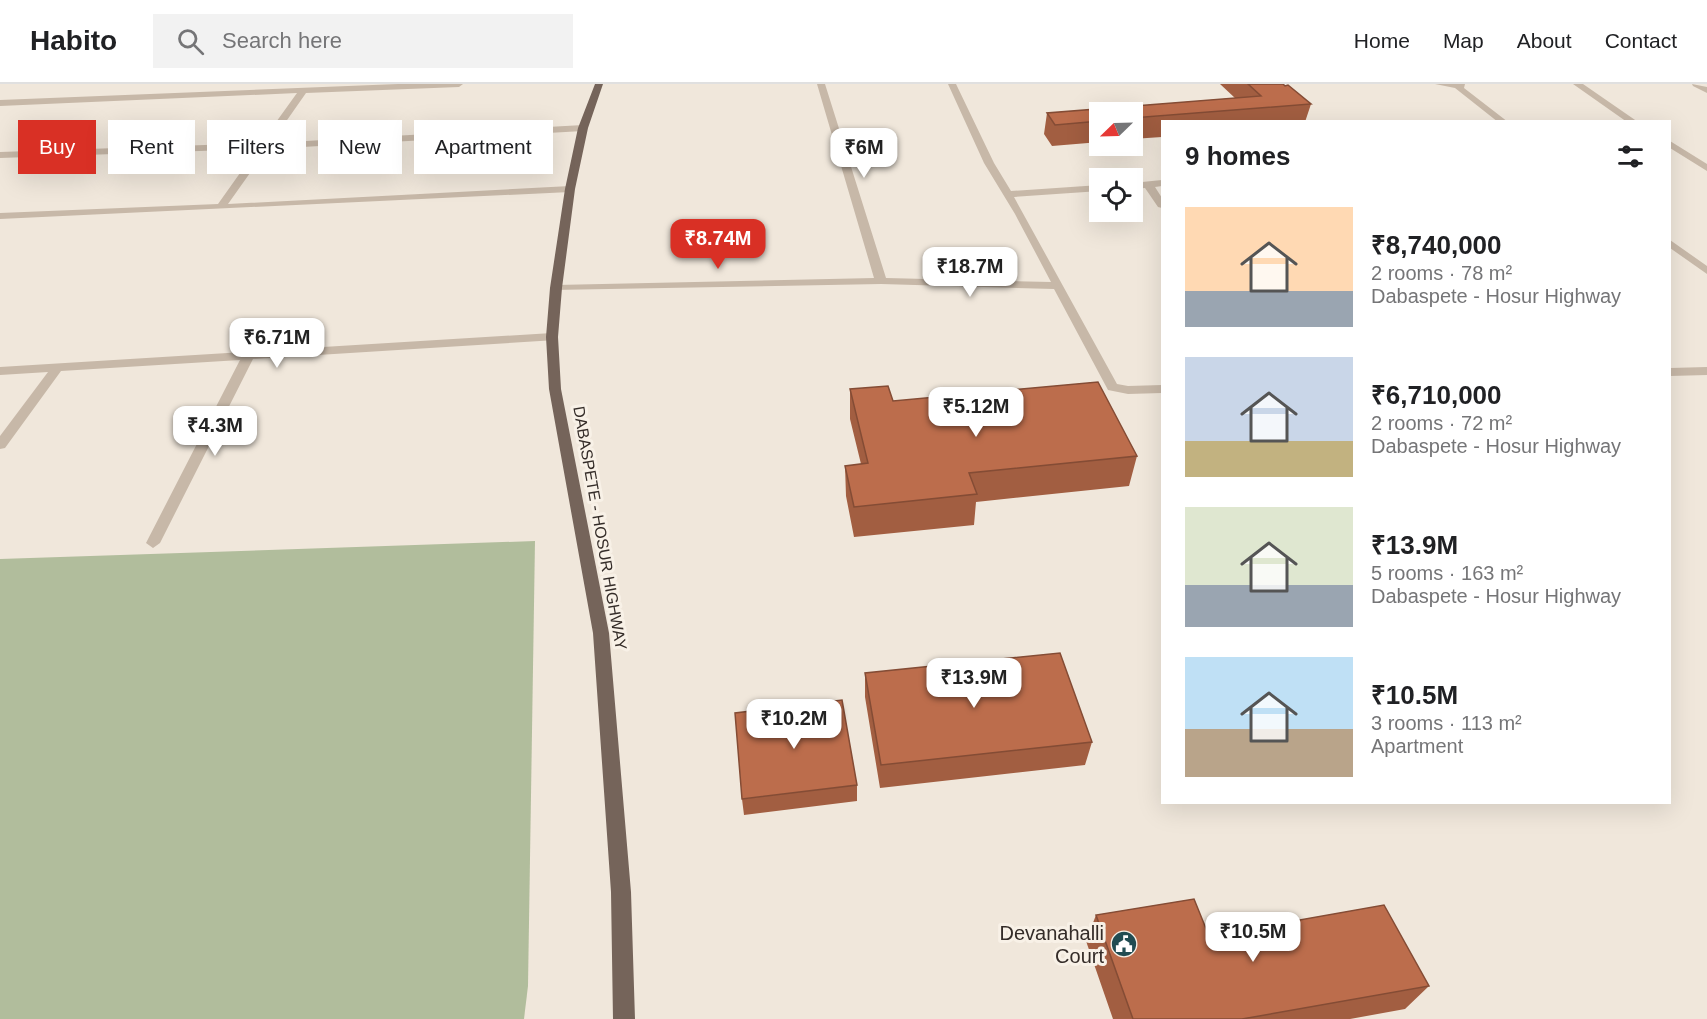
<!DOCTYPE html>
<html lang="en">
<head>
<meta charset="utf-8">
<style>
	body { margin:0; font-family:Helvetica,sans-serif; background:#f2f2f2; color:#202124; height:100vh; display:flex; flex-direction:column; font-size:22px; white-space:nowrap }
	* { box-sizing:border-box; margin:0 }
	p { font-size:20px; color:#757577 }
	.icon { flex:none; width:33px; height:33px; fill:none; stroke:currentColor; stroke-width:2; stroke-linecap:round; stroke-linejoin:round }
	.map { position:relative; flex:1; overflow:hidden }
	.details { position:absolute; left:1161px; top:36px; width:510px; height:684px; display:flex; flex-direction:column; background:#fff; border-radius:0px; box-shadow:0 6px 24px #0002 }
	.details>* { flex:none }
	.banner { position:absolute; left:18px; top:36px; width:570px; height:54px; display:flex; gap:12px }
	.needle { width:39px; rotate:247deg }
	.tools { position:absolute; left:1089px; top:18px; display:grid; gap:12px }
	.tools a { display:grid; place-items:center; width:54px; height:54px; border-radius:0px; background:#fff; box-shadow:0 6px 24px #0002; font-size:30px }
	.price { position:absolute; translate:-50% -51px; padding:0 14px; border-radius:12px; background:#fff; color:#222; font-size:20px; line-height:39px; filter:drop-shadow(0 2px 3px #0008) }
	.price::after { content:''; position:absolute; left:50%; top:36px; width:18px; height:14px; margin-left:-9px; background:inherit; clip-path:polygon(0 0,100% 0,50% 100%) }
	.price.current { background:#d93025; color:#fff }
	ul { padding:0; list-style:none }
	li { display:flex; align-items:center; gap:18px; height:150px; padding:0 24px }
	li span { display:grid; place-items:center; flex:none; width:168px; height:120px; border-radius:0px; color:#555 }
	li>.icon { margin-inline-start:auto }
	span .icon { width:72px; height:72px; fill:#fffc; stroke-width:1 }
	li b { font-size:26px }
	h2 { display:flex; justify-content:space-between; align-items:center; height:72px; padding:0 24px; font-size:26px }
	.tag { padding:0 21px; border-radius:0px; background:#fff; box-shadow:0 6px 24px #0002; font-size:21px; line-height:54px }
	.tag.current { background:#d93025; color:#fff }
	header { display:flex; align-items:center; gap:36px; box-sizing:border-box; height:84px; padding:0 30px; background:#fff; border-bottom:2px solid #e0e0e0 }
	header strong { font-size:28px }
	nav { display:flex; gap:33px; margin-inline-start:auto; font-size:21px }
	.search { width:420px; height:54px; background:#f2f2f2; display:flex; align-items:center; gap:15px; box-sizing:border-box; padding:0 21px; border-radius:0px; color:#757577; font-size:22px }
	.map>svg:first-child { display:block }
	.green { fill:#b1bd9c }
	.lines { fill:none; stroke-linecap:round; stroke-linejoin:round }
	.minor { fill:#c7b8a8; fill-rule:evenodd }
	.primary { fill:#75645a; fill-rule:evenodd }
	.wall { fill:#a25e41 }
	.building { fill:#bc6d4c; stroke:#844c35; stroke-width:1.5 }
	.labels { text-anchor:middle; dominant-baseline:central; stroke-width:6; stroke-linejoin:round; paint-order:stroke }
	.street-label { font-size:16px; fill:#342c28; stroke:#f8f1e7 }
	.near-poi-label { font-size:20px; fill:#342c28; stroke:#f8f1e7; text-anchor:end }
</style>
</head>
<body>
<header>
<strong>Habito</strong>
<div class="search"><svg class="icon" aria-label="search" viewBox="0 0 24 24"><circle cx="10" cy="10" r="6"/><path d="M15 15l6 6"/></svg>Search here</div>
<nav><a>Home</a><a>Map</a><a>About</a><a>Contact</a></nav>
</header>
<div class="map">
<svg width="1707" height="935" viewBox="0 0 1707 935">
	<rect width="100%" height="100%" fill="#f0e7db"/>
	<path class="green" d="M535 457 528 902 524 935H0V475Z"/>
	<g class="lines">
		<path class="minor" d="M398 0H463L459 3 306 9 271 59 583 41 588 44 583 47 267 65 228 120 570 102 575 105 570 108 0 135V129L218 120 257 65 0 74V68L261 59 297 9 0 22V16Z
			M817 0H825L886 194 1051 198 1015 130 984 79 948 0H956L994 79 1011 107 1100 101V107L1014 113 1117 300 1128 302 1162 301V309L1128 310 1108 306 1054 205 881 200 552 206V202L556 201 874 194Z
			M1435 0H1465L1464 4 1508 38H1498L1455 4Z
			M1573 0H1583L1638 38H1627Z
			M1692 0 1707 3V9L1693 2Z
			M1670 57 1707 80V87L1670 64Z
			M1162 96V102L1155 103 1162 114V124L1158 123 1145 104 1132 105V99Z
			M1670 156 1707 182V190L1670 164Z
			M552 249 556 250V256L253 275 160 459 153 464 146 459 240 276 61 287 5 364 0 365V352L48 288 0 291V283Z
			M1707 283V291L1670 292V284Z"/>
		<path class="primary" d="M595 0H603L588 44 575 105 562 204 558 253 561 305 609 549 631 808 635 935H613L611 808 593 549 549 305 546 253 550 204 565 105 578 44Z"/>
	</g>
	<path class="wall" d="M1220 0H1283L1311 20 1305 38H1162V53L1132 55V28H1100V58L1052 62 1044 50 1047 29 1235 14Z
		M850 305 893 317 1137 372 1129 402 976 418 974 441 854 453 846 412 845 382 861 380 850 335Z
		M865 589 1092 658 1085 681 880 704 865 613Z
		M857 701V717L744 731 742 715Z
		M1096 831 1209 852 1429 902 1405 925 1350 935H1113L1086 857Z"/>
	<path class="building" d="M1248 0H1283L1285 2 1288 1 1311 20 1132 34V28H1100V37L1055 41 1047 29 1261 12Z
		M1098 298 1137 372 969 389 977 410 854 423 845 382 868 379 850 305 888 302 893 317Z
		M1060 569 1092 658 881 681 865 589Z
		M842 616 857 701 742 715 735 629Z
		M1194 815 1209 852 1384 821 1429 902 1242 935H1133L1096 831Z"/>
	<defs>
		<g id="civic-disc" transform="scale(1.35)"><circle r="9.5" fill="#214c52" stroke="#f8f1e7"/><path d="M-.6-6.5H3V-4.5H.6V-3L4-1V1h2V6H-6V1h2V-1L-.6-3ZM-1.2 2.5V6h2.4V2.5Z" fill="#fff"/></g>
	</defs>
	<g fill-rule="evenodd">
		<use href="#civic-disc" x="1124" y="860"/>
	</g>
	<g class="labels">
		<g class="street-label">
			<text transform="translate(600 444) rotate(80)">DABASPETE - HOSUR HIGHWAY</text>
		</g>
		<g class="near-poi-label">
			<text x="1104" y="849">Devanahalli<tspan x="1104" dy="23">Court</tspan></text>
		</g>
	</g>
</svg>
<div class="tools">
<a><svg class="needle" viewBox="-14 -14 28 28"><path d="M0-13l5 13h-10z" fill="#e53935"/><path d="M0 13l5-13h-10z" fill="#757577"/></svg></a>
<a><svg class="icon" aria-label="locate" viewBox="0 0 24 24"><circle cx="12" cy="12" r="6"/><path d="M12 2v4M12 18v4M2 12h4M18 12h4"/></svg></a>
</div>
<b class="price" style="left:864px;top:95px">₹6M</b>
<b class="price current" style="left:718px;top:186px">₹8.74M</b>
<b class="price" style="left:970px;top:214px">₹18.7M</b>
<b class="price" style="left:277px;top:285px">₹6.71M</b>
<b class="price" style="left:976px;top:354px">₹5.12M</b>
<b class="price" style="left:215px;top:373px">₹4.3M</b>
<b class="price" style="left:974px;top:625px">₹13.9M</b>
<b class="price" style="left:794px;top:666px">₹10.2M</b>
<b class="price" style="left:1253px;top:879px">₹10.5M</b>
<div class="banner">
<a class="tag current">Buy</a>
<a class="tag">Rent</a>
<a class="tag">Filters</a>
<a class="tag">New</a>
<a class="tag">Apartment</a>
</div>
<section class="details">
<h2>9 homes<svg class="icon" aria-label="filters" viewBox="0 0 24 24"><path d="M4 7h16M4 17h16"/><circle cx="9" cy="7" r="2"/><circle cx="15" cy="17" r="2"/></svg></h2>
<ul>
<li><span style="background:linear-gradient(#ffd9b3 70%,#9aa5b1 0)"><svg class="icon" aria-label="home" viewBox="0 0 24 24"><path d="M3 11l9-7 9 7M6 9v11h12V9"/></svg></span><div><b>₹8,740,000</b><p>2 rooms · 78 m²</p><p>Dabaspete - Hosur Highway</p></div></li>
<li><span style="background:linear-gradient(#c9d6e8 70%,#c2b280 0)"><svg class="icon" aria-label="home" viewBox="0 0 24 24"><path d="M3 11l9-7 9 7M6 9v11h12V9"/></svg></span><div><b>₹6,710,000</b><p>2 rooms · 72 m²</p><p>Dabaspete - Hosur Highway</p></div></li>
<li><span style="background:linear-gradient(#dfe7d0 65%,#9aa5b1 0)"><svg class="icon" aria-label="home" viewBox="0 0 24 24"><path d="M3 11l9-7 9 7M6 9v11h12V9"/></svg></span><div><b>₹13.9M</b><p>5 rooms · 163 m²</p><p>Dabaspete - Hosur Highway</p></div></li>
<li><span style="background:linear-gradient(#bfe0f5 60%,#b9a48a 0)"><svg class="icon" aria-label="home" viewBox="0 0 24 24"><path d="M3 11l9-7 9 7M6 9v11h12V9"/></svg></span><div><b>₹10.5M</b><p>3 rooms · 113 m²</p><p>Apartment</p></div></li>
</ul>
</section>
</div>
</body>
</html>
